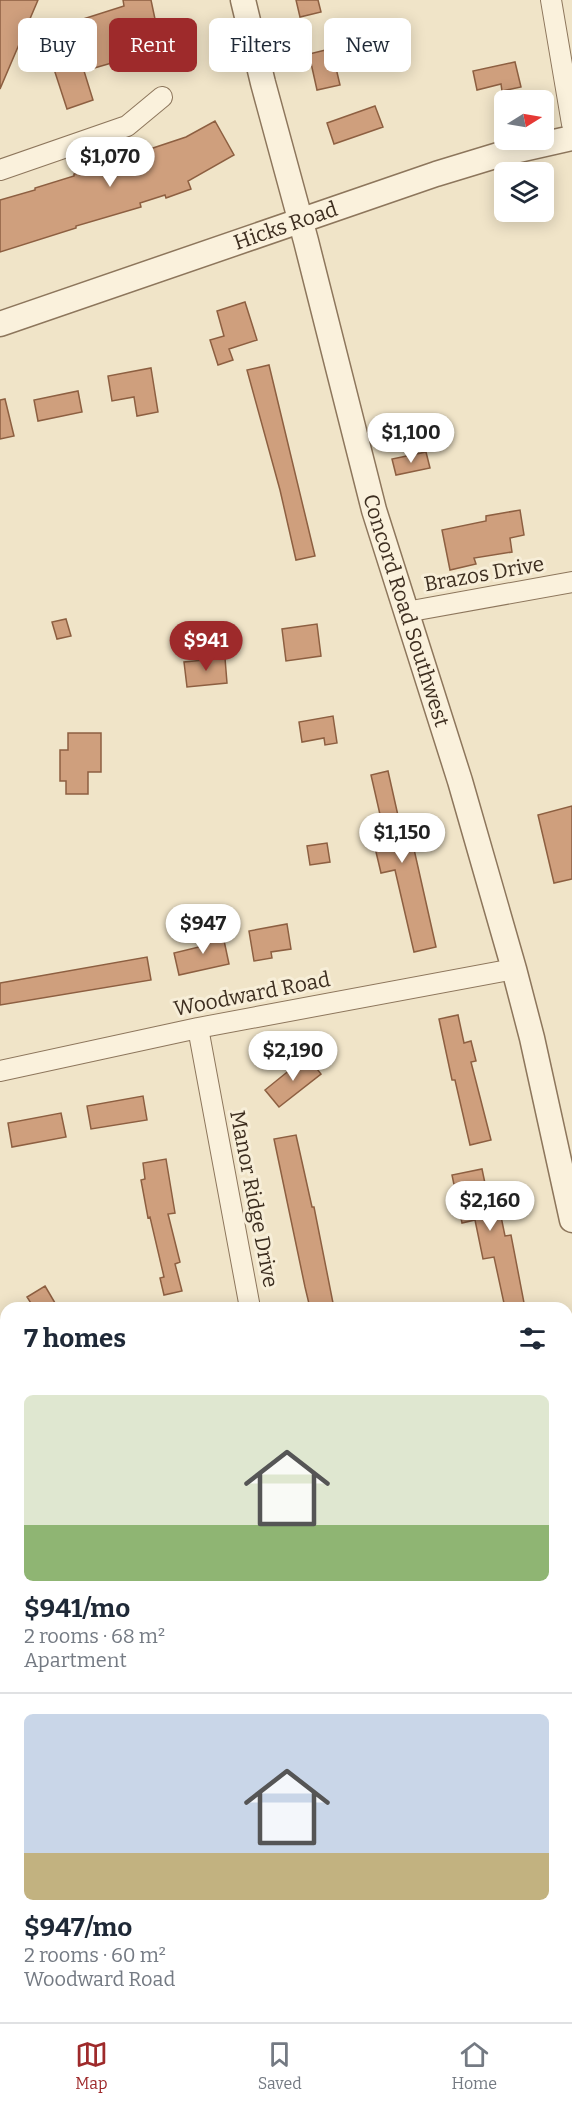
<!DOCTYPE html>
<html lang="en">
<head>
<meta charset="utf-8">
<style>
	body { margin:0; font-family:Bitter,serif; background:#f6f6f7; color:#1f2937; height:100vh; display:flex; flex-direction:column; font-size:22px; white-space:nowrap }
	* { box-sizing:border-box; margin:0 }
	p { font-size:20px; color:#747a83 }
	.icon { flex:none; width:33px; height:33px; fill:none; stroke:currentColor; stroke-width:2; stroke-linecap:round; stroke-linejoin:round }
	.map { position:relative; flex:1; overflow:hidden }
	.sheet { position:absolute; left:0px; top:1302px; width:573px; height:720px; display:flex; flex-direction:column; background:#fff; border-radius:18px 18px 0 0; box-shadow:0 3px 15px #0003 }
	.sheet>* { flex:none }
	.top-card { position:absolute; left:18px; top:18px; width:537px; height:54px; display:flex; gap:12px }
	.needle { width:39px; rotate:79deg }
	.controls { position:absolute; left:494px; top:90px; display:grid; gap:12px }
	.controls a { display:grid; place-items:center; width:60px; height:60px; border-radius:9px; background:#fff; box-shadow:0 3px 15px #0003; font-size:30px }
	.price { position:absolute; translate:-50% -51px; padding:0 14px; border-radius:21px; background:#fff; color:#222; font-size:20px; line-height:39px; filter:drop-shadow(0 2px 3px #0008) }
	.price::after { content:''; position:absolute; left:50%; top:36px; width:18px; height:14px; margin-left:-9px; background:inherit; clip-path:polygon(0 0,100% 0,50% 100%) }
	.price.on { background:#9e2a2b; color:#fff }
	ul { padding:0; list-style:none }
	li { display:grid; align-content:center; gap:12px; height:318px; padding:0 24px }
	li+li { border-top:2px solid #e0e1e3 }
	li span { display:grid; place-items:center; height:186px; border-radius:9px; color:#555 }
	li>.icon { margin-inline-start:auto }
	span .icon { width:108px; height:108px; fill:#fffc; stroke-width:1 }
	li b { font-size:26px }
	h2 { display:flex; justify-content:space-between; align-items:center; height:72px; padding:0 24px; font-size:26px }
	.pill { padding:0 21px; border-radius:9px; background:#fff; box-shadow:0 3px 15px #0003; font-size:21px; line-height:54px }
	.pill.on { background:#9e2a2b; color:#fff }
	.menu { display:flex; justify-content:space-around; align-items:center; height:84px; border-top:2px solid #e0e1e3; background:#fff; font-size:16px; color:#747a83 }
	.menu a { display:grid; justify-items:center; gap:3px }
	.menu .on { color:#9e2a2b }
	.map>svg:first-child { display:block }
	.building { fill:#cf9f7d; stroke:#8d5f41; stroke-width:1.5 }
	.lines { fill:none; stroke-linecap:round; stroke-linejoin:round }
	.minor-casing { stroke:#8d765c; stroke-width:22 }
	.tertiary-casing { stroke:#8d765c; stroke-width:27 }
	.minor { stroke:#faf1dc; stroke-width:20 }
	.tertiary { stroke:#faf1dc; stroke-width:24 }
	.labels { text-anchor:middle; dominant-baseline:central; stroke-width:6; stroke-linejoin:round; paint-order:stroke }
	.street-label { font-size:21px; fill:#3d2e20; stroke:#f7eed8 }
</style>
</head>
<body>
<div class="map">
<svg width="572" height="2022" viewBox="0 0 572 2022">
	<rect width="100%" height="100%" fill="#f0e4c8"/>
	<path class="building" d="M0 0H38L0 89Z
		M123 0H151L159 38 118 47 122 60 84 71 93 100 67 109 51 60 89 47 80 20 124 6Z
		M296 0H318L321 12 300 17Z
		M338 47 342 67 336 68 340 85 317 90 309 54Z
		M515 62 521 87 502 91 501 84 477 90 473 71Z
		M375 106 383 127 334 144 327 123Z
		M215 121 234 155 188 181 191 189 166 198 165 195 140 203 141 207 76 226V228L0 252V200L35 190V188L74 176V174L112 164 111 162 186 137Z
		M245 302 257 340 229 349 233 360 218 365 210 340 224 336 217 311Z
		M269 365 315 556 296 560 280 490 247 370Z
		M151 368 158 412 137 416 134 397 112 401 108 376Z
		M78 391 82 412 38 421 34 400Z
		M5 399 14 436 0 439V400Z
		M426 452 430 468 396 475 392 459Z
		M520 510 524 535 510 538 512 552 474 558 476 564 450 570 442 530 486 521V516Z
		M66 619 71 636 57 639 52 622Z
		M317 624 321 656 286 661 282 629Z
		M225 658 227 683 187 687 184 662Z
		M333 716 337 743 325 745 324 738 302 742 299 722Z
		M68 733H101V772H88V794H66V781H60V750H68Z
		M388 771 401 829 409 827 436 947 414 952 395 870 381 873 372 835 384 832 371 775Z
		M572 806V879L554 883 538 815Z
		M327 843 330 862 310 865 307 846Z
		M287 924 291 949 271 952 272 958 254 961 249 931Z
		M222 931 229 964 179 975 174 953 199 947 197 936Z
		M147 957 151 980 0 1005V983Z
		M458 1015 464 1043 471 1041 476 1061 471 1062 491 1140 470 1145 455 1080H452L439 1019Z
		M307 1056 321 1074 279 1107 265 1090Z
		M143 1096 147 1120 91 1129 87 1106Z
		M61 1113 66 1137 12 1147 8 1123Z
		M296 1135 312 1207H314L334 1308H310L305 1287 274 1139Z
		M166 1159 175 1213 168 1214 180 1262 175 1264 182 1291 164 1295 160 1278 164 1277 150 1217 148 1218 141 1180 145 1179 143 1163Z
		M482 1169 487 1193 496 1192 505 1236 511 1235 525 1308H505L494 1257 483 1259 475 1220 462 1223 452 1175Z
		M45 1286 58 1308H34L27 1297Z"/>
	<g class="lines">
		<g class="minor-casing">
			<path id="minor" d="M551 0 572 124
				M0 170 127 126 162 97
				M406 612 572 582
				M198 1028 250 1308
				M0 1071 198 1028 514 969
				M567 1575 572 1574
				M0 1692 6 1691
				M567 1935 572 1938
				M229 2022 233 2016"/>
		</g>
		<g class="tertiary-casing">
			<g id="tertiary">
				<path id="s1" d="M243 0 263 83 306 241 374 510 460 781 514 969 532 1038 572 1220"/>
				<path id="s2" d="M0 324 436 174 505 153 572 138"/>
			</g>
		</g>
		<use href="#minor" class="minor"/>
		<use href="#tertiary" class="tertiary"/>
	</g>
	<g class="labels">
		<g class="street-label">
			<text stroke="none"><textPath href="#s2" startOffset="302">Hicks Road</textPath></text>
			<text transform="translate(484 574) rotate(-10)">Brazos Drive</text>
			<text stroke="none"><textPath href="#s1" startOffset="632">Concord Road Southwest</textPath></text>
			<text transform="translate(252 994) rotate(-11)">Woodward Road</text>
			<text transform="translate(254 1199) rotate(79)">Manor Ridge Drive</text>
		</g>
	</g>
</svg>
<div class="controls">
<a><svg class="needle" viewBox="-14 -14 28 28"><path d="M0-13l5 13h-10z" fill="#e53935"/><path d="M0 13l5-13h-10z" fill="#747a83"/></svg></a>
<a><svg class="icon" aria-label="layers" viewBox="0 0 24 24"><path d="M12 4l9 5-9 5-9-5zM3 14l9 5 9-5"/></svg></a>
</div>
<b class="price" style="left:110px;top:188px">$1,070</b>
<b class="price" style="left:411px;top:464px">$1,100</b>
<b class="price on" style="left:206px;top:672px">$941</b>
<b class="price" style="left:402px;top:864px">$1,150</b>
<b class="price" style="left:203px;top:955px">$947</b>
<b class="price" style="left:293px;top:1082px">$2,190</b>
<b class="price" style="left:490px;top:1232px">$2,160</b>
<div class="top-card">
<a class="pill">Buy</a>
<a class="pill on">Rent</a>
<a class="pill">Filters</a>
<a class="pill">New</a>
</div>
<section class="sheet">
<h2>7 homes<svg class="icon" aria-label="filters" viewBox="0 0 24 24"><path d="M4 7h16M4 17h16"/><circle cx="9" cy="7" r="2"/><circle cx="15" cy="17" r="2"/></svg></h2>
<ul>
<li><span style="background:linear-gradient(#dfe7d0 70%,#8fb573 0)"><svg class="icon" aria-label="home" viewBox="0 0 24 24"><path d="M3 11l9-7 9 7M6 9v11h12V9"/></svg></span><div><b>$941/mo</b><p>2 rooms · 68 m²</p><p>Apartment</p></div></li>
<li><span style="background:linear-gradient(#c9d6e8 75%,#c2b280 0)"><svg class="icon" aria-label="home" viewBox="0 0 24 24"><path d="M3 11l9-7 9 7M6 9v11h12V9"/></svg></span><div><b>$947/mo</b><p>2 rooms · 60 m²</p><p>Woodward Road</p></div></li>
</ul>
</section>
</div>
<nav class="menu">
<a class="on"><svg class="icon" aria-label="map" viewBox="0 0 24 24"><path d="M3 6l6-2 6 2 6-2v14l-6 2-6-2-6 2zM9 4v14M15 6v14"/></svg>Map</a>
<a><svg class="icon" aria-label="saved" viewBox="0 0 24 24"><path d="M7 4h10v16l-5-4-5 4z"/></svg>Saved</a>
<a><svg class="icon" aria-label="home" viewBox="0 0 24 24"><path d="M3 11l9-7 9 7M6 9v11h12V9"/></svg>Home</a>
</nav>
</body>
</html>
